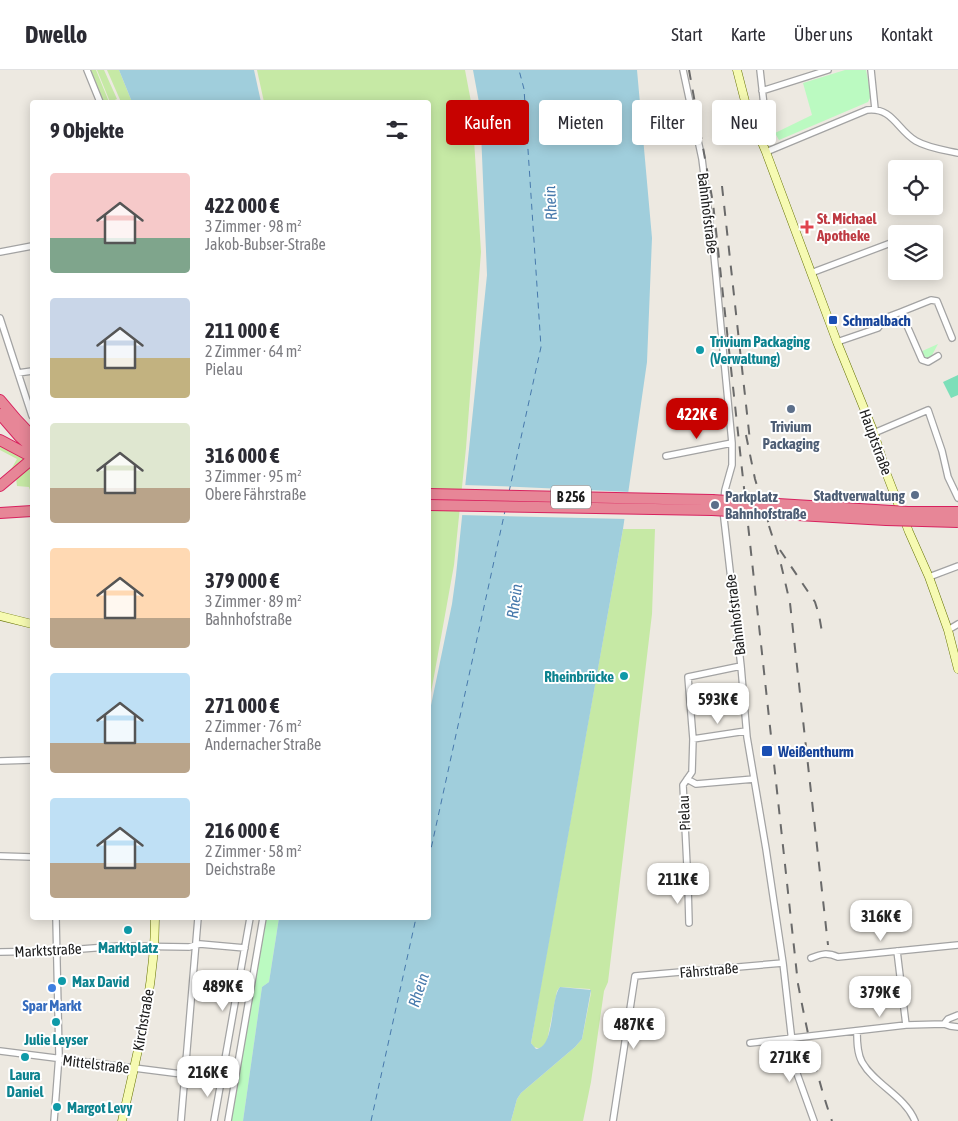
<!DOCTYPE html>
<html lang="de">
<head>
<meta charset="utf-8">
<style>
	body { margin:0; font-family:"Asap Condensed",sans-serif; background:#f2f2f3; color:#2b2b33; height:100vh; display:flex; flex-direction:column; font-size:19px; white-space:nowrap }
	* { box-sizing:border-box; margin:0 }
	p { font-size:16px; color:#7c7c81 }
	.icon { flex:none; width:28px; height:28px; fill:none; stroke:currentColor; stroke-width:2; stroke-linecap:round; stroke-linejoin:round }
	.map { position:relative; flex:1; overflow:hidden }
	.details { position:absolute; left:30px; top:30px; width:401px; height:820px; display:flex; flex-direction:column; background:#fff; border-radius:5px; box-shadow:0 2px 12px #0003 }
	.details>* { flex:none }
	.top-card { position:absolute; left:446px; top:30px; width:436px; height:45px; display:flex; gap:10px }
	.controls { position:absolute; left:888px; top:90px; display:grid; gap:10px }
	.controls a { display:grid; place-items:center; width:55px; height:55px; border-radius:5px; background:#fff; box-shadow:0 2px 12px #0003; font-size:25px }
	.price { position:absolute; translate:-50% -42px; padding:0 11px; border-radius:10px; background:#fff; color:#222; font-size:16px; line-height:32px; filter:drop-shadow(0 1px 2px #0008) }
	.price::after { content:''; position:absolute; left:50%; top:30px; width:15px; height:11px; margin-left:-8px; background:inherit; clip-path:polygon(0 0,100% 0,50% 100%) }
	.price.current { background:#c70200; color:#fff }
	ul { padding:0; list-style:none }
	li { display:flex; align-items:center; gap:15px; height:125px; padding:0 20px }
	li span { display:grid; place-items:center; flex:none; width:140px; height:100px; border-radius:5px; color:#555 }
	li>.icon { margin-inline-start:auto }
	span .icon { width:60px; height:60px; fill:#fffc; stroke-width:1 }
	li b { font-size:21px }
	h2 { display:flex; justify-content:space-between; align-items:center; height:60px; padding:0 20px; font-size:21px }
	.tag { padding:0 18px; border-radius:5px; background:#fff; box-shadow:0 2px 12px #0003; font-size:18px; line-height:45px }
	.tag.current { background:#c70200; color:#fff }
	header { display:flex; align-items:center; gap:30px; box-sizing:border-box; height:70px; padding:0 25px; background:#fff; border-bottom:1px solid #e1e1e2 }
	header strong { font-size:24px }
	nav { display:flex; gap:28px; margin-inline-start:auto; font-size:18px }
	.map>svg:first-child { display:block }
	.grass { fill:#c6e9a5 }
	.park { fill:#bbfac1 }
	.pitch { fill:#7cdfb9 }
	.water { fill:#a0cedc }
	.pier { fill:#ede9e1 }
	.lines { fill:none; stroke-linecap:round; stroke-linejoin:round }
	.ferry { stroke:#4779ac; stroke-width:1; stroke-dasharray:6 5; stroke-linecap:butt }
	.street-casing { stroke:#a3a3a3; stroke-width:8 }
	.secondary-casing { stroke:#657203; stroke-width:9 }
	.highway-casing { stroke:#d8215e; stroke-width:12 }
	.street { stroke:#fff; stroke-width:5.5 }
	.secondary { stroke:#f6fab2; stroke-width:8 }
	.highway { stroke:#e78697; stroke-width:10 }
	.rail { stroke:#6a6a6a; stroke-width:2; stroke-dasharray:10 10; stroke-linecap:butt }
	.highway-bridge-casing { stroke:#d8215e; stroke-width:12; stroke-linecap:butt }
	.highway-bridge { stroke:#e78697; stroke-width:10 }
	.health-dot { fill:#e0444e; stroke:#fff; stroke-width:2 }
	.transit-dot { fill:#1a4fb4; stroke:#fff; stroke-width:2 }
	.culture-dot { fill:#0f9aa8; stroke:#fff; stroke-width:2 }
	.service-dot { fill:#5c6f8a; stroke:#fff; stroke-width:2 }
	.shop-dot { fill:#3f7fe0; stroke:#fff; stroke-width:2 }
	.labels { text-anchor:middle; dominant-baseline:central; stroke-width:4; stroke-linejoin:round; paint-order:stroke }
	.shield { fill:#fff; stroke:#606060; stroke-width:1 }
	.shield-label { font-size:14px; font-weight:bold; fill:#1c1c1c }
	.street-label { font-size:15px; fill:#1c1c1c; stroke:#fff }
	.health-label { font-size:15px; font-weight:bold; fill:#be3a42; stroke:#fff; text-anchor:start }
	.transit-label { font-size:15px; font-weight:bold; fill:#164399; stroke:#fff; text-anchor:start }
	.culture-label { font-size:15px; font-weight:bold; fill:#0d838f; stroke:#fff; text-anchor:start }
	.service-label { font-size:15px; font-weight:bold; fill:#4e5e75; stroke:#fff }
	.shop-label { font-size:15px; font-weight:bold; fill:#366cbe; stroke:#fff }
	.water-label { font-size:16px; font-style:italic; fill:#4779ac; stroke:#fff }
</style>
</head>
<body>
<header>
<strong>Dwello</strong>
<nav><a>Start</a><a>Karte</a><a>Über uns</a><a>Kontakt</a></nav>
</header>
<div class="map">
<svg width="958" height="1051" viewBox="0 0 958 1051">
	<rect width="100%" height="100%" fill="#ede9e1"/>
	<path class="grass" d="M90 0H96L109 32H102Z
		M97 0H104L117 29 110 32Z
		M107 0H119L132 32H121Z
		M257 0H465L472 37 481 182 466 378 454 495 429 634V32H264Z
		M0 374 27 388 9 403 17 389 0 380Z
		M32 394V420H30L29 417 17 416 16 408Z
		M623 459H655L652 544 608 912 604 921 591 1012 583 1051H511L517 1029 521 1023 575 977 582 969 591 923 590 919 560 917 557 921 547 971 541 979 534 977 531 973 540 920Z"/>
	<path class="park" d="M845 0H866L871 26 868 32 779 70 775 63 812 45 803 13Z
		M938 274 931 287 923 289 920 282Z
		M265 848H279L269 912 262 917 243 1051H229Z"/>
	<path class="pitch" d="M958 305V325L951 328 943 312Z"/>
	<path class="water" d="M119 0H254L261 32H132Z
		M473 0H637L652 168 647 292 623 459 531 973 536 979C555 978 550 929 560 917L591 920 582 969 575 977 521 1023 517 1029 511 1051H243L262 917 269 912 279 848H429V645L452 534 456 505 487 205 480 38Z"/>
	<path class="pier" d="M463 415 496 416 631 422 627 449 460 445Z"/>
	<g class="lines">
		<path class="ferry" d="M509 422 541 277 524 19 519 0
			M429 788 505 441
			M371 1051 416 848"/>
		<g class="street-casing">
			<path id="street" d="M87 0 100 32
				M683 0 702 89 714 185 732 373V395L725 420 723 440 741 596 747 667 766 779 783 893 795 998 814 1051
				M871 0 875 39
				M762 21 828 0
				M757 63 766 58V53L760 0
				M766 82 867 40C893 37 897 60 916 71 928 78 944 80 958 83
				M0 182 32 176
				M811 203 896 171
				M901 242 931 230 937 231 952 268
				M0 248 32 346
				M837 272 878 258 885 248 901 242 922 290 928 292 938 286
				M18 303 32 301
				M874 363 928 340 942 381 948 407 958 428
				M666 386 732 373
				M929 507 958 496
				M948 560 958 554
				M693 669 746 661
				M0 691 32 690
				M687 709 696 714 754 709
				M0 786 32 787
				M662 820 688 816
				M689 853 688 816 683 715 692 702 693 669 688 607 741 596
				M897 881 906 955
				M0 882 55 881 120 876 189 877 200 874 245 878
				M811 888C821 884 827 882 838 887L958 875
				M944 954 948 949 958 945
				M857 961C857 971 857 983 862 992 875 1015 905 1026 915 1051
				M750 973 906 955 944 954 950 956 958 957
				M0 981 221 1009
				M54 1051 59 985 56 848
				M181 1051 198 848
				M214 1051 250 848
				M228 1051 263 848
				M613 1051 635 906 783 893"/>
		</g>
		<g class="secondary-casing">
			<path id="secondary" d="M737 0 746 35 766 82 837 272 874 363 887 405 909 462 929 507 948 560 958 599
				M0 546 32 554
				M122 1051C137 984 155 917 155 848"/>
		</g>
		<g class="highway-casing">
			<path id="highway" d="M0 330 16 349 32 366
				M0 344 19 366 32 378
				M0 370 32 387
				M0 416 32 389
				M429 424 712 430
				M429 435 712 440
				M0 443 32 441"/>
		</g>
		<use href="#street" class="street"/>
		<use href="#secondary" class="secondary"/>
		<use href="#highway" class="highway"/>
		<path class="rail" d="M689 0 713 133 798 914C807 960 816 1006 832 1051
			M722 116 750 371
			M746 365 755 409 771 461
			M769 456 780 490 790 533 828 875
			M780 480 815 532 819 545 822 562"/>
		<g class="highway-bridge-casing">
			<path id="highway-bridge" d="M712 430 908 442H958
				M712 440 886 450 958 452"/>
		</g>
		<use href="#highway-bridge" class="highway-bridge"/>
	</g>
	<path class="health-dot" d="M804.5 149.5h5v5h5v5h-5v5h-5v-5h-5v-5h5z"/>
	<g class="transit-dot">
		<rect x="828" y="245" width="10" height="10" rx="2.5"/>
		<rect x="761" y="675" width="12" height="12" rx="2.5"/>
	</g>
	<g class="culture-dot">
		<circle cx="700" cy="280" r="5"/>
		<circle cx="624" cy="606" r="5"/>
		<circle cx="128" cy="860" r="5"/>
		<circle cx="62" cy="911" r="5"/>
		<circle cx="56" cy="952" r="5"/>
		<circle cx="25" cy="987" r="5"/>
		<circle cx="57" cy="1037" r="5"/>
	</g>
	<g class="service-dot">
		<circle cx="791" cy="339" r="5"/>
		<circle cx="915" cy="425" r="5"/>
		<circle cx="715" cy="435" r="5"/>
	</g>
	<circle class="shop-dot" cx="52" cy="918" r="5"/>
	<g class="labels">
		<rect class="shield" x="551" y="415.5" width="40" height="23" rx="4"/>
		<g class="shield-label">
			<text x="571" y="427">B 256</text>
		</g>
		<g class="street-label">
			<text transform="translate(708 143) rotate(83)">Bahnhofstraße</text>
			<text transform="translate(876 372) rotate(70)">Hauptstraße</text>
			<text transform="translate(735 545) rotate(-97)">Bahnhofstraße</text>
			<text transform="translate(684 743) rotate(-93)">Pielau</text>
			<text transform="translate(48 880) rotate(-3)">Marktstraße</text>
			<text transform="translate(709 900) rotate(-5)">Fährstraße</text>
			<text transform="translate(143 950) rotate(-80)">Kirchstraße</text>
			<text transform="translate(96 994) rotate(7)">Mittelstraße</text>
		</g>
		<g class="health-label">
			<text x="817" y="148">St. Michael<tspan x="817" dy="17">Apotheke</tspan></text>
		</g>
		<g class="transit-label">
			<text x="843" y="250">Schmalbach</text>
			<text x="778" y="681">Weißenthurm</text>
		</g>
		<g class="culture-label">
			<text x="710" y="271">Trivium Packaging<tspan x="710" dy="17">(Verwaltung)</tspan></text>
			<text x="614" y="606" text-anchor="end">Rheinbrücke</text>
			<text x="128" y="877" text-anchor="middle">Marktplatz</text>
			<text x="72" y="911">Max David</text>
			<text x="56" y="969" text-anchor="middle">Julie Leyser</text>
			<text x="25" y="1004" text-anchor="middle">Laura<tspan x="25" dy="17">Daniel</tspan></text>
			<text x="67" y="1037">Margot Levy</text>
		</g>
		<g class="service-label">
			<text x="791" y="356">Trivium<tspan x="791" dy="17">Packaging</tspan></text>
			<text x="905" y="425" text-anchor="end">Stadtverwaltung</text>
			<text x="725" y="426" text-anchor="start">Parkplatz<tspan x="725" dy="17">Bahnhofstraße</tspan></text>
		</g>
		<g class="shop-label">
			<text x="52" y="935">Spar Markt</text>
		</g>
		<g class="water-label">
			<text transform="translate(550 133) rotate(-93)">Rhein</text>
			<text transform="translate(514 531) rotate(-82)">Rhein</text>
			<text transform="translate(418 920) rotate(-72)">Rhein</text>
		</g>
	</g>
</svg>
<div class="controls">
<a><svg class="icon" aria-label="locate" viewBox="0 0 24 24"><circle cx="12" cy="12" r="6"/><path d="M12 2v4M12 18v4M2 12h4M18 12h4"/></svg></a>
<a><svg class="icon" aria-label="layers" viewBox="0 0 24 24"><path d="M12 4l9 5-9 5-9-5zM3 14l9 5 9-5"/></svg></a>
</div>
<b class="price current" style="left:697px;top:370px">422K €</b>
<b class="price" style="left:718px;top:655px">593K €</b>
<b class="price" style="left:678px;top:835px">211K €</b>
<b class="price" style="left:881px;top:872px">316K €</b>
<b class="price" style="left:223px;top:942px">489K €</b>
<b class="price" style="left:880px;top:948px">379K €</b>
<b class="price" style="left:634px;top:980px">487K €</b>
<b class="price" style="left:790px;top:1013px">271K €</b>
<b class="price" style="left:208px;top:1028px">216K €</b>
<div class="top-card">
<a class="tag current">Kaufen</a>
<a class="tag">Mieten</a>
<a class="tag">Filter</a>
<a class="tag">Neu</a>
</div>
<section class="details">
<h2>9 Objekte<svg class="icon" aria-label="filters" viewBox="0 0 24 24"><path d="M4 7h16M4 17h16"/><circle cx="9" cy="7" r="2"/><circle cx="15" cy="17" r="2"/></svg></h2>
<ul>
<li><span style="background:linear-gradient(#f6c9c9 65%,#7fa58c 0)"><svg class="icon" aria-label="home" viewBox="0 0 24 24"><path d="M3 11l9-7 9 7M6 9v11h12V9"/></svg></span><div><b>422 000 €</b><p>3 Zimmer · 98 m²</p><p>Jakob-Bubser-Straße</p></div></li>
<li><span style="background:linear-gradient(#c9d6e8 60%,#c2b280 0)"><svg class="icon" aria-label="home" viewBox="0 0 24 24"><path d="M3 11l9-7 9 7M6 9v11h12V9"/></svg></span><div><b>211 000 €</b><p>2 Zimmer · 64 m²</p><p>Pielau</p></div></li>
<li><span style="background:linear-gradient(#dfe7d0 65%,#b9a48a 0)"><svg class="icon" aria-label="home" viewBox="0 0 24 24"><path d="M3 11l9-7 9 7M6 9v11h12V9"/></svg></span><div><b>316 000 €</b><p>3 Zimmer · 95 m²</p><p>Obere Fährstraße</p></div></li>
<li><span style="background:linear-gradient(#ffd9b3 70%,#b9a48a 0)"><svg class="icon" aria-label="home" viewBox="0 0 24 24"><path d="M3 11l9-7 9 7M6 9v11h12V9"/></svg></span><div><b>379 000 €</b><p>3 Zimmer · 89 m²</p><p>Bahnhofstraße</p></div></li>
<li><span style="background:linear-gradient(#bfe0f5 70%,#b9a48a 0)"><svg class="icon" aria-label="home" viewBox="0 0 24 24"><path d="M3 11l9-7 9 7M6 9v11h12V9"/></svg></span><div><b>271 000 €</b><p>2 Zimmer · 76 m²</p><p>Andernacher Straße</p></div></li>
<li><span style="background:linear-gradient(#bfe0f5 65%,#b9a48a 0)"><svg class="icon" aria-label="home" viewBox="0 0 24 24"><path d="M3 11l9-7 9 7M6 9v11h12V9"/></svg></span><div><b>216 000 €</b><p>2 Zimmer · 58 m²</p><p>Deichstraße</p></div></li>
</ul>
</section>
</div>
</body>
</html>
